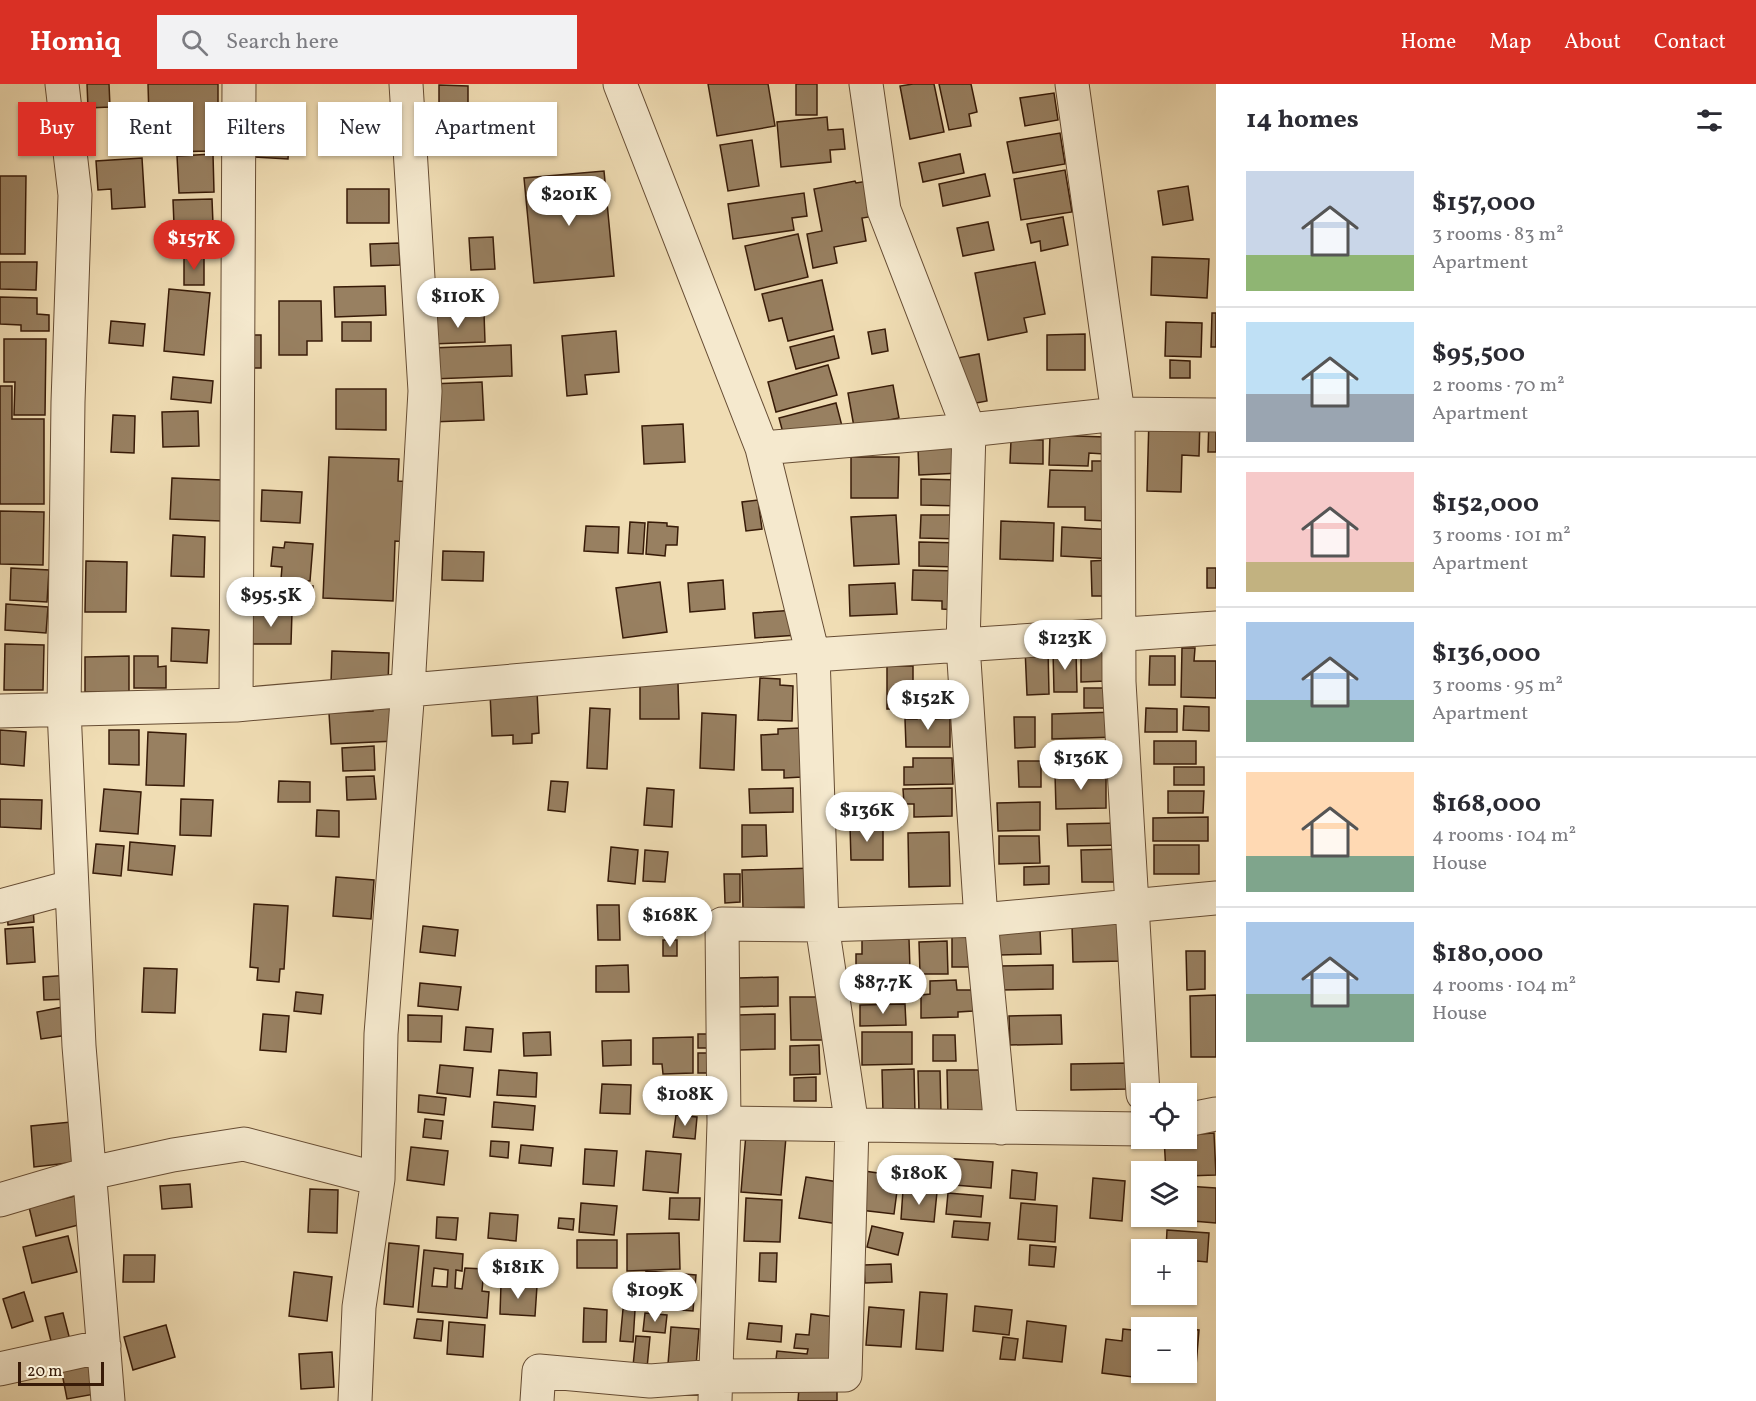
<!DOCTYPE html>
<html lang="en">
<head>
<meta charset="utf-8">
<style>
	body { margin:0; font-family:Vollkorn,serif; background:#f2f2f3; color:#2b2b33; height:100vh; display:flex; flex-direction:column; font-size:22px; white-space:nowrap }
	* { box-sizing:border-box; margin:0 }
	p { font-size:20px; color:#7c7c81 }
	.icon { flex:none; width:33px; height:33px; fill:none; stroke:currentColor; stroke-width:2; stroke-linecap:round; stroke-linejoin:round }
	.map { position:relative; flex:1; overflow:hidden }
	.drawer { display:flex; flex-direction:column; background:#fff; width:540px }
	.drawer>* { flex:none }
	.banner { position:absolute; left:18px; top:18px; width:570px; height:54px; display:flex; gap:12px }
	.fabs { position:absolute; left:1131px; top:999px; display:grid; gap:12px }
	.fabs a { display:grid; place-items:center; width:66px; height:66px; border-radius:0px; background:#fff; box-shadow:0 2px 4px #0004; font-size:30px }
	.scale { position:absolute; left:18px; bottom:15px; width:86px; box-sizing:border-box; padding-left:6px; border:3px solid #381b08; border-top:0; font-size:16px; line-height:21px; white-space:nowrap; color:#381b08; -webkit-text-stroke:4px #f5e9ce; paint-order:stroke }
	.price { position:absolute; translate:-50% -51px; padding:0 14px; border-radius:21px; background:#fff; color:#222; font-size:20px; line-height:39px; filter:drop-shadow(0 2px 3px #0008) }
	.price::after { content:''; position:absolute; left:50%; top:36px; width:18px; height:14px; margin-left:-9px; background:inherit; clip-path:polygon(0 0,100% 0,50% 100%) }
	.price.current { background:#d93025; color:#fff }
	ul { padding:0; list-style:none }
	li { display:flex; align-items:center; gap:18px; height:150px; padding:0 30px }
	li+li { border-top:2px solid #e1e1e2 }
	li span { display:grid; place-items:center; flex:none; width:168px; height:120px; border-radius:0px; color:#555 }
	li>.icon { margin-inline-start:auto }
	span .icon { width:72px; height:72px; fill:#fffc; stroke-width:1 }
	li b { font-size:26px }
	h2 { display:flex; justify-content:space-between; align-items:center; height:72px; padding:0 30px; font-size:26px }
	.chip { padding:0 21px; border-radius:0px; background:#fff; box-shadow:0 2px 4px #0004; font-size:21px; line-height:54px }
	.chip.current { background:#d93025; color:#fff }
	header { display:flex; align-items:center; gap:36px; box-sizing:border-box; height:84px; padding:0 30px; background:#d93025; color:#fff }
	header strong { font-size:28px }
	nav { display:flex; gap:33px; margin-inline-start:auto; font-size:21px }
	.search { width:420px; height:54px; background:#f2f2f3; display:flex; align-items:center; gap:15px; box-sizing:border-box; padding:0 21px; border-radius:0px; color:#7c7c81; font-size:22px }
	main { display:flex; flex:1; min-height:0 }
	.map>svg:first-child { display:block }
	.building { fill:#988061; stroke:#381b08; stroke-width:1.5; fill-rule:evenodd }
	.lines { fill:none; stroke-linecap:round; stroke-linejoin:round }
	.minor-casing { stroke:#664c33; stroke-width:35 }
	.minor { stroke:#f5e9ce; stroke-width:33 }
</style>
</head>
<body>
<header>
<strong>Homiq</strong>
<div class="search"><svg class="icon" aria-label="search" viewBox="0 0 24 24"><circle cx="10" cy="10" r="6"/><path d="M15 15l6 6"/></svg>Search here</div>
<nav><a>Home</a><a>Map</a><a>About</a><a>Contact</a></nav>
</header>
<main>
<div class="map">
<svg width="1216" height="1317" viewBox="0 0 1216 1317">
	<rect width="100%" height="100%" fill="#f0ddb4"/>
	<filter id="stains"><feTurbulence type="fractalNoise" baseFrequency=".00333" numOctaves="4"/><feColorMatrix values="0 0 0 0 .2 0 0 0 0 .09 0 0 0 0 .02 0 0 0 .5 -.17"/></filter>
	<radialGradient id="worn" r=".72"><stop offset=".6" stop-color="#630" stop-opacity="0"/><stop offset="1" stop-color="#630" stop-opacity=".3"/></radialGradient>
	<path class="building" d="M87 0H109L110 23 88 24Z
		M148 0H218V32L212 33 213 67 159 68 158 33 149 34Z
		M708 0H768L775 42 717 52Z
		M796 0H817V31H796Z
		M913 0H934L944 48 910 55 900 2Z
		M939 0H971L977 28 969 30 971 42 949 46Z
		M439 1 468 2V52L439 51Z
		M1054 9 1058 36 1025 42 1020 14Z
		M29 23H57V51H29Z
		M827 33 828 46 843 45 845 65 830 66 831 78 781 83 777 38Z
		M387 49 403 50V64L387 63Z
		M1060 49 1065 80 1013 89 1007 58Z
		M752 56 759 102 728 107 720 61Z
		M254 57 289 58 288 75 253 73Z
		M213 70 214 108 179 109 177 72Z
		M960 70 964 89 923 98 919 79Z
		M142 74 145 123 112 125 111 105 98 106 96 77Z
		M1065 86 1072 128 1021 136 1014 95Z
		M604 87 614 192 534 199 524 94Z
		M985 90 990 112 943 122 939 100Z
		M0 92H26L25 170H0Z
		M874 96 881 131 862 134 866 157 834 163 837 179 813 184 807 150 822 147 814 105 855 97 856 99Z
		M1188 102 1193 136 1163 141 1158 107Z
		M347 105H389V139H347Z
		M804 109 807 132 792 134 794 146 733 155 728 120Z
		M212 115 213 140 174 141 173 116Z
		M1063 133 1068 161 1041 167 1040 157 1031 159 1027 140Z
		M988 138 994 166 963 172 957 144Z
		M798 150 808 193 755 206 745 162Z
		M493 153 495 185 471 186 469 154Z
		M399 159 400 181 371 182 370 160Z
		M184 172H204V201H184Z
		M1152 173 1209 175 1207 214 1151 211Z
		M0 178H37L36 206 0 205Z
		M1035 178 1045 230 1024 234 1027 248 988 256 975 189Z
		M822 196 833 246 788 257 782 234 769 237 762 210Z
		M385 202 386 231 335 233 334 203Z
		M169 205 210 209 204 271 164 267Z
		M0 213 37 214V230L49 231V247H21V241L0 240Z
		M279 217H321L322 257H307V271H279Z
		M484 229 485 258 431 260 430 231Z
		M1212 229H1216V263H1211Z
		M111 237 145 240 143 262 109 259Z
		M342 238H371V257H342Z
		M1166 238 1202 239 1201 273 1165 272Z
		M885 245 888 267 872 270 868 248Z
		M616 247 619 288 585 291 587 310 567 312 562 252Z
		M1085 250V286H1047V251Z
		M243 251H261V284H242Z
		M834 252 839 274 796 285 790 263Z
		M4 255H46L45 331H14L15 298H4Z
		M511 261 512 292 432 295 431 264Z
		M979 270 987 317 960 322 952 275Z
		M1170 276 1190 277V294H1170Z
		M828 281 837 311 776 328 768 298Z
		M173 293 213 297 211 319 171 315Z
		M482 298 484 336 431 338 429 300Z
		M893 301 899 334 854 343 848 309Z
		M0 302H12V335H44V420H0Z
		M336 305H386V346L336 345Z
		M836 319 843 346 786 360 779 334Z
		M198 327 199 362 163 363 162 328Z
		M113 331 135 332 134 369 111 368Z
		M1149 334 1200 335 1199 372 1182 371 1181 408 1147 407Z
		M1209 335H1216V368H1208Z
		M683 340 685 378 644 380 642 342Z
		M1050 351 1104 353V370L1089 369 1088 382 1049 381Z
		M1011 356H1043V380L1010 379Z
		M960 361 961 389 919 391 918 364Z
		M329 373 399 375 398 397 414 398 412 458 395 457 393 517 323 514Z
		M851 373H899L898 414H851Z
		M1092 377H1108L1106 437 1085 436V423H1048L1050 386 1092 387Z
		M172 394 222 396 221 437 170 435Z
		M921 395 962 396 961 422 921 421Z
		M262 406 302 408 300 439 261 437Z
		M758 416 762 445 746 447 742 418Z
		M0 427 44 428 43 481 0 480Z
		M896 431 899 480 854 482 851 433Z
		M921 431H962L961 455 920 454Z
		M1001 437 1054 439 1053 477 1000 475Z
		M630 438 645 439 643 470 628 469Z
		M648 438 667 439V442L678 443 677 461H666L665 472 646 470Z
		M586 442 619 443 618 469 584 467Z
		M1062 443 1115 446 1114 475 1061 472Z
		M173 451 205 453 204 493 171 492Z
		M285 458 313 460 310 497 281 495 282 483 271 482 273 463 284 464Z
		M919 458 961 459 960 483 919 482Z
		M443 467 484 468 483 497 442 496Z
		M1110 476 1111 512H1092L1091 477Z
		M86 477 127 478 126 528H85Z
		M11 484 49 486 47 518 10 516Z
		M1207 484H1216V504H1207Z
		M913 486 958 487 957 526 942 525V517L912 516Z
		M723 496 725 525 690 528 688 499Z
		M660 498 667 548 623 554 616 504Z
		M895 499 897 530 850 532 849 501Z
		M265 500 313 502 312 522 264 520Z
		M6 520 48 523 46 549 5 546Z
		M796 526 798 551 755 554 753 529Z
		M250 527 292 528 291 560H250Z
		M172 544 209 546 207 579 171 577Z
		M5 560 44 561 43 606H4Z
		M1025 564H1048L1049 610 1027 611Z
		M1106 564V597L1081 598V565Z
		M1182 564H1195L1194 577H1216V614L1181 613Z
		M1076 566 1077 608H1054L1053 567Z
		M332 567 389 569 388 601 331 599Z
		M129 572V608H85V573Z
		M134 572H158V583L166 582V604H134Z
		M1150 572H1175V601H1149Z
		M887 582H913V625H887Z
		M760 594 780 595V601L793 602 792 637 758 636Z
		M678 599 679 635H640V600Z
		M1084 604H1117V624H1084Z
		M537 607 539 649 532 650V659L513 660V651L492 652 490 609Z
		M393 615 396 657 331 660 329 629 373 627 372 616Z
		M1184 622 1209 623V647L1183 646Z
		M590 624 610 625 607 685 587 684Z
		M1146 624 1177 625V648H1145Z
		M917 627H934L935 635 950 634V663H906L905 635H917Z
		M1116 628V653L1052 655V630Z
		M702 629 736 631 734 686 700 684Z
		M1014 633H1035V663L1015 664Z
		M800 644 802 693 784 694V686H762L761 651 778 650V645Z
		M0 646 26 648 24 682 0 680Z
		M109 646H139V681L109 680Z
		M148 648 186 650 184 702 146 701Z
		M1154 657H1196V680H1154Z
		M1117 658V682L1054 683 1053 660Z
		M374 662 375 686 343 687 342 664Z
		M913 674H952L953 700 904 701V683H913Z
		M1018 677H1041V703H1019Z
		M1174 683H1204V701H1174Z
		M1106 689V724L1056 725 1055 690Z
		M374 692 376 715 347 716 346 693Z
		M279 697 310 698V718H278Z
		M551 697 568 698 565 728 548 726Z
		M647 704 674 706 672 743 644 741Z
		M793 704V728L750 729 749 705Z
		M952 704V732L914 733V720H904L903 705Z
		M104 705 141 708 138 750 100 747Z
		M1168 707H1204L1203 729H1168Z
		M0 715 42 716 41 745 0 743Z
		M181 715 213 716 211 752 180 751Z
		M1040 718V746L998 747 997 719Z
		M317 726 339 727V753L316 752Z
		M1208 733V757H1153V734Z
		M1123 739 1124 761 1068 762 1067 740Z
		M742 741H766L767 772 742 773Z
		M883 741V776H851L850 742Z
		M949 748 950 802 909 803 908 749Z
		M999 752H1039L1040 779 999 780Z
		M130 758 175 762 172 791 128 786Z
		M96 760 124 762 121 792 93 789Z
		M1154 761H1199V790H1154Z
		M611 763 638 766 635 800 608 797Z
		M1124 765 1125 798H1082L1081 766Z
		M645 766 668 768 665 798 643 797Z
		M1049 782V800L1024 801V783Z
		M816 784 817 823 743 824 742 786Z
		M724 790H740V818L725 819Z
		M336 793 374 796 371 835 333 832Z
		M254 820 288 822 284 885H280L279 898 257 896 258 884 250 883Z
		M597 821H619L620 856H598Z
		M33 823 34 838 8 841 7 827Z
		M652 825H690V848L652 849Z
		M1124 840V877L1073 878 1072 841Z
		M423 842 458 846 455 872 420 868Z
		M33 843 35 878 7 880 5 845Z
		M998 845H1040L1041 870 999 871Z
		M952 853H974V883H952Z
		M909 855 911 915 856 916V870H862V856Z
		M663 856H677V872H663Z
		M947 857 948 890H920L919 858Z
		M1186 867H1205V905L1187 906Z
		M628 881 629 908H596V882Z
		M1053 881V905L999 906V882Z
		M144 884 177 885 175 929 142 928Z
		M70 891 71 915 44 916 43 893Z
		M778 893V922L739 923V894Z
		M956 896 957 906H973V927L958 928V933L921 934V911L930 910V897Z
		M420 899 461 903 458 926 418 922Z
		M296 908 323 911 321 930 294 927Z
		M1216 911V973H1191L1190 912Z
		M790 913H822L823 956H791Z
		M905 920 906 941 860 942V921Z
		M63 923 68 951 41 955 37 928Z
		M263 930 289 932 286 968 260 966Z
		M775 930V965L739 966 738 931Z
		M408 931 442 932 441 958 408 957Z
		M1061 931 1062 960 1010 961 1009 932Z
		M466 943 493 945 491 968 464 966Z
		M550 948 551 971 524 972 523 949Z
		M862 948H912V980L862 981Z
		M698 950H715V964H698Z
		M933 951H955L956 977H933Z
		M693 953V989L663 990 662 980H653V954Z
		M631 956V981L603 982 602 957Z
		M819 961 820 990 790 991V962Z
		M698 969H717L718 989H698Z
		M1129 979V1005L1071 1006V980Z
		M440 981 473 984 470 1013 437 1009Z
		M914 985 915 1030H883L882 986Z
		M499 986 537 989 536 1013 497 1011Z
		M947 986H990L991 1034 948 1035Z
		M918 987H940L941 1029H919Z
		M816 993V1017H794V994Z
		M602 1000 631 1001 630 1030 600 1029Z
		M419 1011 446 1014 444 1031 418 1028Z
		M494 1018 535 1022 533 1046 492 1043Z
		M676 1031 697 1033 695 1055 673 1053Z
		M425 1035 443 1037 441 1055 423 1053Z
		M81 1037 85 1077 34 1083 31 1042Z
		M1214 1049 1216 1091 1186 1092V1088H1166L1164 1054H1186V1051Z
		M746 1050 786 1053 781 1111 741 1108Z
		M491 1057 509 1058 508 1074 490 1072Z
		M521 1061 553 1064 551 1082 519 1079Z
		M411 1063 448 1067 444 1101 407 1096Z
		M585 1065 617 1067 614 1102 583 1100Z
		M646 1067 681 1070 678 1109 643 1106Z
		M944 1074 993 1078 991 1104 942 1100Z
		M1012 1086 1037 1089 1035 1116 1010 1114Z
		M864 1087 899 1092 894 1130 860 1126Z
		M806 1093 845 1099 838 1140 799 1134Z
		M1093 1094 1125 1097 1122 1137 1090 1134Z
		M190 1100 192 1123 162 1125 160 1102Z
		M1186 1102 1216 1104V1139L1169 1135 1170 1132H1186Z
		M310 1105 338 1106 337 1149 308 1148Z
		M903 1106 937 1108 934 1138 901 1135Z
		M948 1109 983 1112 981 1133 946 1130Z
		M79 1111 86 1139 36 1152 29 1123Z
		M670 1114H700L699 1136 669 1135Z
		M746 1114 782 1116 780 1158 744 1157Z
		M581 1119 617 1122 614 1151 579 1148Z
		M1021 1119 1057 1122 1055 1158 1018 1155Z
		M490 1129 518 1131 516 1157 488 1154Z
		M437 1133 458 1134 456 1156 436 1154Z
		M559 1134 574 1135 573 1146 558 1144Z
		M954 1137 990 1139 988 1156 952 1153Z
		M872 1142 903 1149 898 1171 867 1163Z
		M1167 1146 1209 1149 1207 1178 1186 1176V1166H1166Z
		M679 1149 680 1185 627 1187V1150Z
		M68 1152 77 1188 32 1199 23 1163Z
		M577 1156H617V1184H577Z
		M389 1159 419 1162 413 1223 384 1220Z
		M1030 1161 1056 1163 1054 1183 1029 1181Z
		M424 1166 463 1170 462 1187 456 1186 455 1204 462 1205 465 1184 484 1185 482 1207 489 1208 487 1234 418 1228ZM434 1184 448 1186 447 1203 432 1202Z
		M760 1169H777L776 1198 759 1197Z
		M124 1171H155L154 1198H123Z
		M891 1180 892 1198 865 1199 864 1181Z
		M646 1187 696 1191 693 1227 643 1223Z
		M294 1188 332 1193 327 1237 289 1232Z
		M501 1200 537 1202 535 1232 500 1230Z
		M24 1208 33 1237 12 1244 3 1215Z
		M920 1208 947 1210 943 1267 916 1265Z
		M975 1222 1012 1226 1009 1251 973 1247Z
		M869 1223 904 1226 901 1263 866 1261Z
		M584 1224 607 1226 606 1258H583Z
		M623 1225 635 1226 633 1258 620 1257Z
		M63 1229 71 1260 53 1265 45 1233Z
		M645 1229 667 1231 665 1249 643 1247Z
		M811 1230 835 1233 829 1289 775 1284 777 1267 807 1270 808 1265 794 1264 796 1250 809 1251Z
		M417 1235 443 1237 441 1257 414 1254Z
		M1027 1237 1066 1242 1062 1278 1023 1274Z
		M449 1238 485 1241 483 1273 447 1270Z
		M749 1239 782 1242 781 1258 747 1255Z
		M166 1241 175 1273 133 1286 124 1253Z
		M671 1243 699 1245 696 1282 668 1280Z
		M1123 1245 1142 1247V1288H1150L1149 1295 1102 1289 1106 1255 1122 1257Z
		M1186 1245 1199 1246 1196 1282H1186Z
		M636 1252 650 1253 647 1284 633 1282Z
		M1003 1253 1018 1255 1015 1276 1000 1275Z
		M332 1268 334 1303 301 1305 299 1270Z
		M88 1274 95 1310 67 1315 60 1279Z
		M799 1304 837 1306V1317H798Z"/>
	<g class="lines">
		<g class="minor-casing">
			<path id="minor" d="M62 0 75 111 68 318 64 625 79 962 108 1317
				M620 0 762 364 969 346 1118 330 1216 331
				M866 0 884 126 969 346 963 561 981 836 1001 1044
				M1072 0 1118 330 1119 598 1143 1010
				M236 621 239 0
				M0 627 236 621 813 571 1216 544
				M0 822 71 803
				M1186 1036 1216 1030
				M724 1039 1142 1045
				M0 1116 91 1089 173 1071 244 1060 378 1095
				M0 1285 104 1262
				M355 1317 359 1223 378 1095 381 950 408 605 425 307 406 0
				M537 1317 539 1287 650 1297 717 1292 845 1291 852 1042 822 841 813 571 762 364
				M715 1317 724 1039 722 840 822 841 981 836 1216 814"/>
		</g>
		<use href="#minor" class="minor"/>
	</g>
	<rect width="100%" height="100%" filter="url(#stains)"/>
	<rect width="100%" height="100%" fill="url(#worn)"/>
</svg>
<div class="fabs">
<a><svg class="icon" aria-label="locate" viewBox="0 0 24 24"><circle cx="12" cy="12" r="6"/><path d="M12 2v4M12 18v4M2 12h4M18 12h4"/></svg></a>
<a><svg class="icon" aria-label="layers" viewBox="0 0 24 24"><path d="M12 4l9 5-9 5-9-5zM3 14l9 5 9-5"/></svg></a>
<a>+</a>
<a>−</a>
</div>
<div class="scale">20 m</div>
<b class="price" style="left:569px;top:143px">$201K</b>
<b class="price current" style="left:194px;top:187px">$157K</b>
<b class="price" style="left:458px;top:245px">$110K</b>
<b class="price" style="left:271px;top:544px">$95.5K</b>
<b class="price" style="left:1065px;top:587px">$123K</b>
<b class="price" style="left:928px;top:647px">$152K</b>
<b class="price" style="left:1081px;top:707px">$136K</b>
<b class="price" style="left:867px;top:759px">$136K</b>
<b class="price" style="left:670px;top:864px">$168K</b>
<b class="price" style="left:883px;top:931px">$87.7K</b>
<b class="price" style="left:685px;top:1043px">$108K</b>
<b class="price" style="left:919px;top:1122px">$180K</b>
<b class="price" style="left:518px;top:1216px">$181K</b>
<b class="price" style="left:655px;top:1239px">$109K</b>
<div class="banner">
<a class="chip current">Buy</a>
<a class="chip">Rent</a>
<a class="chip">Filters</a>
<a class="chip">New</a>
<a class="chip">Apartment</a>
</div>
</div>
<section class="drawer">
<h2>14 homes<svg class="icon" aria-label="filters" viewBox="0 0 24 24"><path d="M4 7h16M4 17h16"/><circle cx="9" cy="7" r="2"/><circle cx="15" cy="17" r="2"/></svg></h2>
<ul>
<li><span style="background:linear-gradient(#c9d6e8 70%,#8fb573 0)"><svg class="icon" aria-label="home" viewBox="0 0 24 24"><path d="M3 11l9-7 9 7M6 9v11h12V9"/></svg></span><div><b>$157,000</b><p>3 rooms · 83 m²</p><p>Apartment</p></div></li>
<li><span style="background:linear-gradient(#bfe0f5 60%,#9aa5b1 0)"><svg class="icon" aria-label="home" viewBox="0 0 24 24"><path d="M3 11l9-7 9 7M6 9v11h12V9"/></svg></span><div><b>$95,500</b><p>2 rooms · 70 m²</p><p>Apartment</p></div></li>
<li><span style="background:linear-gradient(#f6c9c9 75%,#c2b280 0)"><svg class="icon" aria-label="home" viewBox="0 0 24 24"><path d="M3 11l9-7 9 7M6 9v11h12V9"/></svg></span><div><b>$152,000</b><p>3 rooms · 101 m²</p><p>Apartment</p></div></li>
<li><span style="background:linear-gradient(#a9c7e8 65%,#7fa58c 0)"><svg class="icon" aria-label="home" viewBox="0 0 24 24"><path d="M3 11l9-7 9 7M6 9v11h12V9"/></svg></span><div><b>$136,000</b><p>3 rooms · 95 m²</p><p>Apartment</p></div></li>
<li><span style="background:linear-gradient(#ffd9b3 70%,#7fa58c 0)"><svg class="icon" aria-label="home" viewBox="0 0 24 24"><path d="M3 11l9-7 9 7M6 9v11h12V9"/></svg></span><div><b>$168,000</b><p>4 rooms · 104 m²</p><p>House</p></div></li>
<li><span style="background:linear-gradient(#a9c7e8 60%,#7fa58c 0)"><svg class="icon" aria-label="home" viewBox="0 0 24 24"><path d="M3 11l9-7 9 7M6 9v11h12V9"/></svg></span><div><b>$180,000</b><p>4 rooms · 104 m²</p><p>House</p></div></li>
</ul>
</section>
</main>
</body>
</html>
